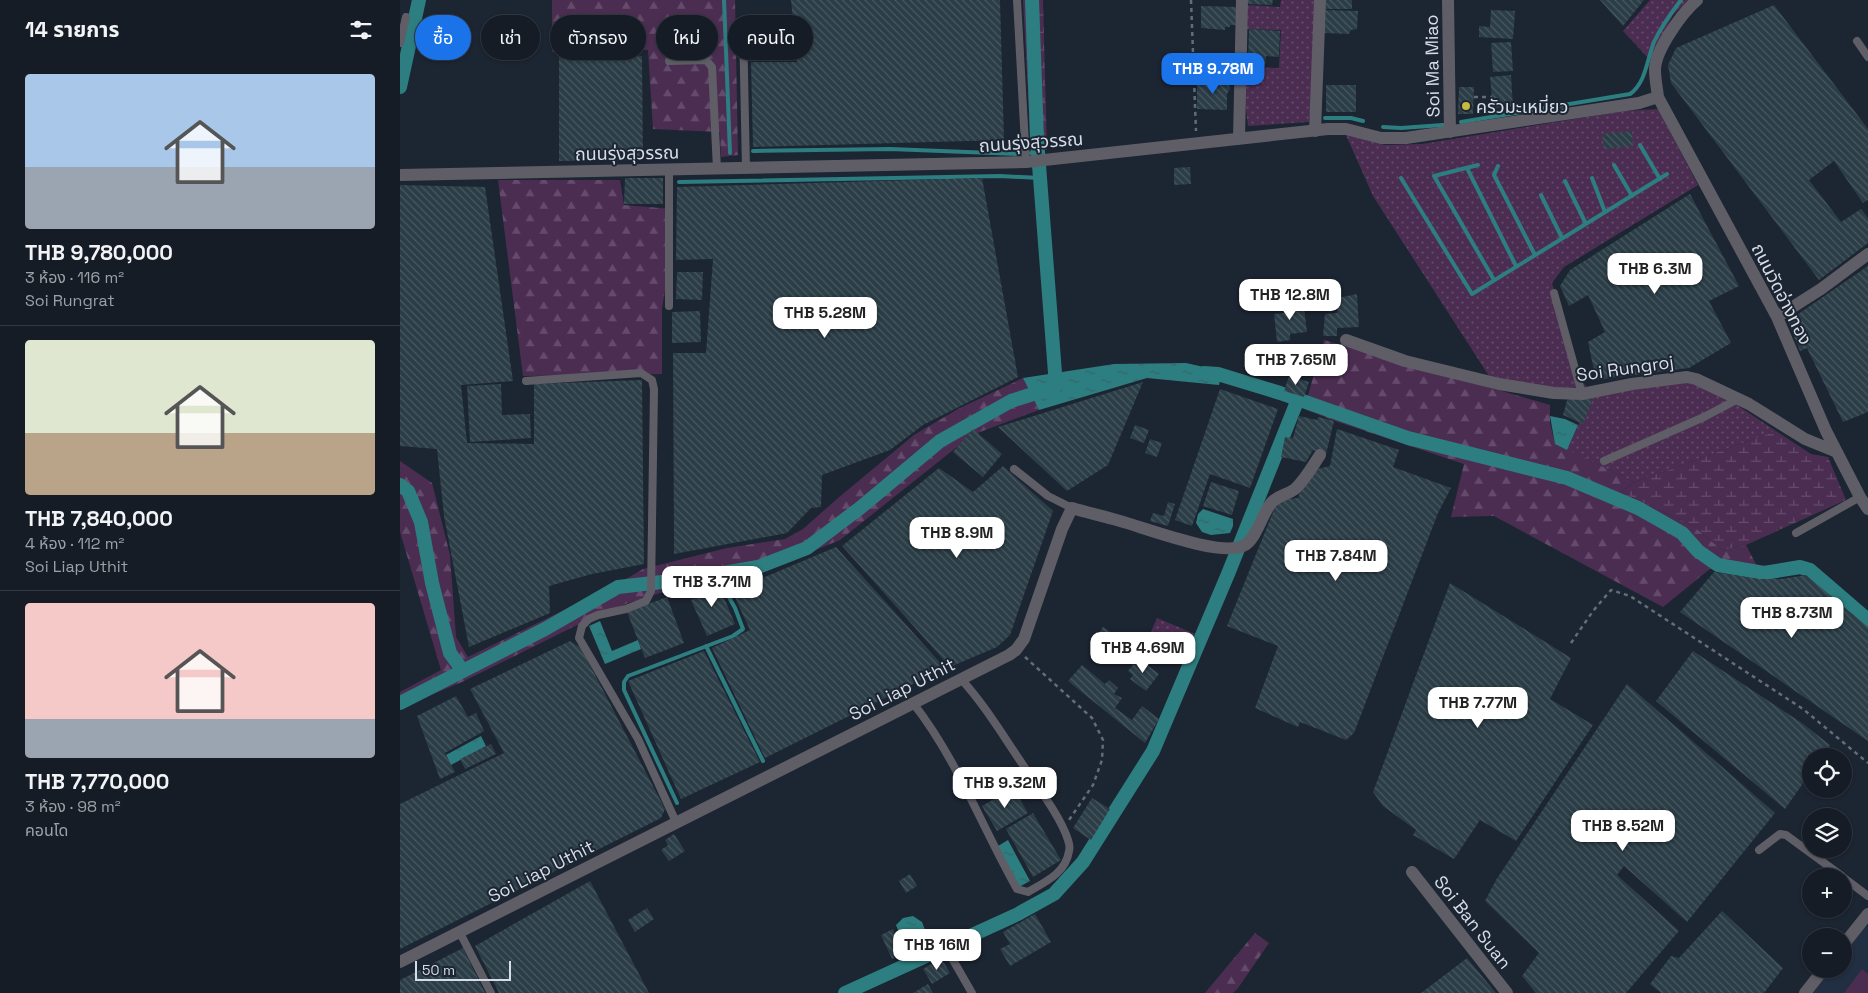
<!DOCTYPE html>
<html lang="th">
<head>
<meta charset="utf-8">
<style>
	body { margin:0; font-family:"Space Grotesk","Noto Sans Thai",sans-serif; background:#222932; color:#f1f3f6; height:100vh; display:flex; flex-direction:column; font-size:19px; white-space:nowrap }
	* { box-sizing:border-box; margin:0 }
	p { font-size:16px; color:#9da1a7 }
	.icon { flex:none; width:28px; height:28px; fill:none; stroke:currentColor; stroke-width:2; stroke-linecap:round; stroke-linejoin:round }
	.map { position:relative; flex:1; overflow:hidden }
	.sheet { display:flex; flex-direction:column; background:#151c26; width:400px }
	.sheet>* { flex:none }
	.guide { position:absolute; left:15px; top:15px; width:475px; height:45px; display:flex; gap:10px }
	.controls { position:absolute; left:1402px; top:748px; display:grid; gap:10px }
	.controls a { display:grid; place-items:center; width:50px; height:50px; border-radius:50%; background:#151c26; box-shadow:0 1px 4px #0004,0 0 0 1px #343a43; font-size:25px }
	.scale { position:absolute; left:15px; bottom:12px; width:96px; box-sizing:border-box; padding-left:5px; border:2px solid #d7dde7; border-top:0; font-size:14px; line-height:18px; white-space:nowrap; color:#d7dde7; -webkit-text-stroke:4px #1c2532; paint-order:stroke }
	.price { position:absolute; translate:-50% -42px; padding:0 11px; border-radius:10px; background:#fff; color:#222; font-size:16px; line-height:32px; filter:drop-shadow(0 1px 2px #0008) }
	.price::after { content:''; position:absolute; left:50%; top:30px; width:15px; height:11px; margin-left:-8px; background:inherit; clip-path:polygon(0 0,100% 0,50% 100%) }
	.price.selected { background:#1a73e8; color:#fff }
	ul { padding:0; list-style:none }
	li { display:grid; align-content:center; gap:10px; height:265px; padding:0 25px }
	li+li { border-top:1px solid #343a43 }
	li span { display:grid; place-items:center; height:155px; border-radius:5px; color:#555 }
	li>.icon { margin-inline-start:auto }
	span .icon { width:90px; height:90px; fill:#fffc; stroke-width:1 }
	li b { font-size:21px }
	h2 { display:flex; justify-content:space-between; align-items:center; height:60px; padding:0 25px; font-size:21px }
	.pill { padding:0 18px; border-radius:22px; background:#151c26; box-shadow:0 1px 4px #0004,0 0 0 1px #343a43; font-size:18px; line-height:45px }
	.pill.selected { background:#1a73e8; color:#fff }
	main { display:flex; flex:1; min-height:0 }
	.map>svg:first-child { display:block }
	.built { fill:#222e41 }
	.grass { fill:url(#grass-dots) }
	.forest { fill:url(#forest-firs) }
	.wetland { fill:url(#wetland-marsh) }
	.park { fill:#4c2d52 }
	.water { fill:url(#water-ripples) }
	.lines { fill:none; stroke-linecap:round; stroke-linejoin:round }
	.stream { stroke:#2d7e80; stroke-width:4 }
	.canal { stroke:#2d7e80; stroke-width:14 }
	.building { fill:url(#building-back-hatch) }
	.path { stroke:#646c78; stroke-width:2.5; stroke-dasharray:4 4; stroke-linecap:butt }
	.service { stroke:#5f5e66; stroke-width:8 }
	.minor { stroke:#5f5e66; stroke-width:12 }
	.poi-dot { fill:#c5bc3d; stroke:#1c2532; stroke-width:2 }
	.labels { text-anchor:middle; dominant-baseline:central; stroke-width:4; stroke-linejoin:round; paint-order:stroke }
	.street-label { font-size:18px; fill:#d7dde7; stroke:#1c2532 }
	.poi-label { font-size:18px; fill:#d7dde7; stroke:#1c2532; text-anchor:start }
</style>
</head>
<body>
<main>
<section class="sheet">
<h2>14 รายการ<svg class="icon" aria-label="filters" viewBox="0 0 24 24"><path d="M4 7h16M4 17h16"/><circle cx="9" cy="7" r="2"/><circle cx="15" cy="17" r="2"/></svg></h2>
<ul>
<li><span style="background:linear-gradient(#a9c7e8 60%,#9aa5b1 0)"><svg class="icon" aria-label="home" viewBox="0 0 24 24"><path d="M3 11l9-7 9 7M6 9v11h12V9"/></svg></span><div><b>THB 9,780,000</b><p>3 ห้อง · 116 m²</p><p>Soi Rungrat</p></div></li>
<li><span style="background:linear-gradient(#dfe7d0 60%,#b9a48a 0)"><svg class="icon" aria-label="home" viewBox="0 0 24 24"><path d="M3 11l9-7 9 7M6 9v11h12V9"/></svg></span><div><b>THB 7,840,000</b><p>4 ห้อง · 112 m²</p><p>Soi Liap Uthit</p></div></li>
<li><span style="background:linear-gradient(#f6c9c9 75%,#9aa5b1 0)"><svg class="icon" aria-label="home" viewBox="0 0 24 24"><path d="M3 11l9-7 9 7M6 9v11h12V9"/></svg></span><div><b>THB 7,770,000</b><p>3 ห้อง · 98 m²</p><p>คอนโด</p></div></li>
</ul>
</section>
<div class="map">
<svg width="1468" height="993" viewBox="0 0 1468 993">
	<defs>
		<pattern id="grass-dots" width="8" height="8" patternUnits="userSpaceOnUse" patternTransform="scale(1.25)"><rect width="8" height="8" fill="#4c2d52"/><path d="M2 2h.1M6 6h.1" fill="none" stroke="#654b6b" stroke-width="1.8" stroke-linecap="round"/></pattern>
		<pattern id="forest-firs" width="22" height="20" patternUnits="userSpaceOnUse" patternTransform="scale(1.25)"><rect width="22" height="20" fill="#4c2d52"/><path d="M5 1l3.5 6h-7zM16 11l3.5 6h-7z" fill="#654b6b"/></pattern>
		<pattern id="wetland-marsh" width="20" height="14" patternUnits="userSpaceOnUse" patternTransform="scale(1.25)"><rect width="20" height="14" fill="#4c2d52"/><path d="M1 5h8M5 5V1M11 12h8M15 12V8" fill="none" stroke="#654b6b"/></pattern>
		<pattern id="water-ripples" width="26" height="14" patternUnits="userSpaceOnUse" patternTransform="scale(1.25)"><rect width="26" height="14" fill="#2d7e80"/><path d="M2 4q2-2 4 0t4 0M15 11q2-2 4 0t4 0" fill="none" stroke="#356668"/></pattern>
		<pattern id="building-back-hatch" width="6" height="6" patternUnits="userSpaceOnUse" patternTransform="scale(1.25)"><rect width="6" height="6" fill="#2b3d46"/><path d="M-1 5l2 2M0 0l6 6M5-1l2 2" fill="none" stroke="#495961"/></pattern>
	</defs>
	<rect width="100%" height="100%" fill="#1c2532"/>
	<path class="built" d="M1468 926V993H1413L1432 969H1444V954L1463 929Z"/>
	<path class="grass" d="M881 0H916L915 49 909 122 848 126 845 102 847 67 879 68 881 30 847 29V5L880 7Z
		M1250 0H1288L1273 15 1250 60 1223 31Z
		M1258 109 1298 185 1164 267 1152 283 1182 382 1187 387 1098 390 973 196 946 135 985 145 1022 144 1224 111Z
		M1290 383 1325 397 1376 431 1235 482 1167 450 1191 397 1264 384Z
		M757 618 795 634 785 666 747 641Z"/>
	<path class="forest" d="M152 0H335L338 155 321 157 320 132 253 129 248 50 152 52Z
		M98 180H220L224 205 272 209 269 266 262 308V374L123 376Z
		M924 340 1150 405V423L1155 444 1235 482 1220 492 1292 525 1322 550 1346 545 1360 572 1311 568 1263 607 1094 516 1051 517 1064 464 938 422 904 409Z
		M623 378 639 410 572 435 440 540 323 588 260 593 228 603 173 627 62 682 0 708V692L41 670 0 532V461L32 483 50 555 56 637 68 657 221 582 243 569 327 548 385 539 403 529 438 498 514 435 558 409Z
		M855 933 869 943 838 988 833 993H805Z"/>
	<path class="wetland" d="M623 0H643L647 150H631Z
		M1376 431 1411 454 1428 457 1446 500 1346 545 1322 550 1292 525 1220 492 1235 482Z"/>
	<path class="park" d="M1462 969 1468 974V993H1444Z"/>
	<path class="water" d="M786 363 822 371 819 385 747 378 639 410 623 378 714 364Z
		M1150 416 1165 419 1178 425 1167 450 1155 444Z
		M803 509 833 519V526L830 533 811 535 802 532 796 523 798 514Z
		M200 621 212 651 238 640 241 649 205 664 189 626Z
		M81 736 86 746 51 765 46 755Z
		M608 840 630 881 619 887 598 846Z
		M513 916 522 922 527 935 523 943 512 950 505 948 496 925 503 918Z"/>
	<g class="lines">
		<path class="stream" d="M324 0 330 153
			M925 118H951L963 121
			M1061 122 1230 94C1246 83 1247 59 1254 42 1261 27 1271 13 1281 0
			M983 127 1001 128 1043 125
			M1240 145 1260 179
			M353 151 490 149 620 154
			M631 153 638 152
			M1078 165 1034 176 1094 280
			M1214 165 1232 196
			M1098 166 1094 175 1135 255
			M1067 168 1116 266
			M1001 178 1072 294 1267 174
			M1192 178 1205 212
			M1165 181 1186 224
			M279 182 600 176 640 178
			M1141 195 1162 238
			M306 646 363 761
			M277 803 224 690V682L228 676 333 636 343 629 335 608 316 574"/>
		<path class="canal" d="M632 0 637 139 656 386
			M0 87 19 0
			M804 373 818 374 880 393 1008 438 1167 478 1238 508 1282 533 1298 551 1318 565 1364 573 1400 567 1410 570 1468 620
			M0 485 8 491 21 522 32 583 50 653 63 671
			M0 703 145 629 218 587 288 579 358 567 407 548 460 508 540 441 611 401 649 389
			M445 993 618 914 654 894 683 862 753 751 828 574 898 399"/>
	</g>
	<path class="building" d="M391 0H600L604 140 353 147 351 62H397Z
		M848 0H873L872 5 848 4Z
		M926 0H952V9H925Z
		M1200 0H1244L1223 26Z
		M1374 5 1468 129V200L1463 203 1434 161 1409 180 1441 222 1461 209 1468 218V243L1419 280 1271 83 1268 65 1276 48Z
		M801 6 837 7 836 25H830V27H825V30L801 28Z
		M924 10 958 11 957 29 951 30 949 34 923 33Z
		M1091 10 1115 11 1113 39 1079 37V26L1090 27Z
		M849 29 880 31 879 57 866 56 865 67H848Z
		M1111 42 1113 71 1093 72 1091 43Z
		M242 56 243 160 159 161V57Z
		M803 66 836 68V80L802 78Z
		M1111 75 1113 106 1093 108 1090 77Z
		M797 81H828L830 89 827 94V110L797 109Z
		M926 85H956V112H926Z
		M1059 87H1074L1073 114H1058Z
		M1232 131 1233 146 1204 149 1202 134Z
		M790 167 791 184 774 185V168Z
		M225 178H263V204H224Z
		M582 178 618 377 523 425 490 450 422 475 421 507 411 508 387 533 274 554 273 353H306L313 259 276 260 277 187Z
		M0 185 85 187 113 381 61 385 67 443 134 444V384L242 380 244 564 192 574 149 586 150 613 69 647 44 516 37 449 0 446Z
		M1290 194 1339 286 1309 301 1331 343 1289 368 1196 380 1188 342 1205 332 1188 295 1169 306 1160 286 1170 270Z
		M1468 266V412L1443 422 1407 348 1400 351 1388 321Z
		M277 272H303L302 300 276 299Z
		M957 294 959 327 937 328V336H923L925 314 937 313 938 298Z
		M903 300 907 332 890 334V340L877 342 874 314 884 313 883 302Z
		M300 311 301 342 272 343V312Z
		M889 376 909 382 904 397 884 391Z
		M743 382 708 465 667 491 598 427Z
		M101 384 102 415 130 414 131 438 70 442 67 386Z
		M820 389 878 409 850 488 810 474 792 526 775 520Z
		M1195 394 1183 424 1163 415 1168 397Z
		M899 416 917 420 918 417 934 421 926 454 913 450 906 462 881 457 885 437 893 438Z
		M735 425 749 430 744 443 730 438Z
		M573 429 602 454 583 477 553 452Z
		M937 429 999 450 993 467 1051 488 1038 513 954 733 946 740 900 722 898 727 855 708 878 646 827 626 878 500 898 498 903 485 913 470 930 466Z
		M750 439 762 443 757 457 745 453Z
		M603 466 653 511 610 635 597 647 550 667 442 546 539 468 573 492Z
		M811 482 839 491 832 515 803 506Z
		M768 502 775 504 768 526 750 521 753 513 764 516Z
		M436 547 545 668 365 758 312 648 350 630 332 591Z
		M1314 572 1360 579H1381L1406 575 1468 627V741L1280 612Z
		M316 578 335 624 307 636 291 600 300 596 296 587Z
		M1050 583 1171 658 1150 699 1193 725 1116 841 1080 820 1054 859 1013 835 1016 830 983 806 973 792Z
		M267 597 284 643 245 658 227 612Z
		M703 627 725 641 710 664 694 654 697 648 692 645Z
		M170 641 181 648 265 809 261 818 0 949V804L104 753 70 689Z
		M304 651 360 762 281 799 228 681Z
		M1293 651 1402 723 1430 745 1423 756H1411V772L1385 809 1256 701Z
		M738 658 759 674 746 691 730 679 733 675 728 671Z
		M682 665 705 684 709 680 718 688 714 694 722 698 715 708 732 720 742 706 759 719 745 743 668 681Z
		M1227 684 1375 813 1287 922 1224 866 1217 875 1279 931 1226 993H1136L1122 976 1139 953 1085 901 1096 880Z
		M56 696 68 717 76 713 84 731 45 753 55 772 40 779 17 716Z
		M91 744 96 754 65 769 60 759Z
		M613 788 628 813 597 831 582 806Z
		M692 798 710 809 691 840 673 828Z
		M633 813 661 860 633 877 606 829Z
		M274 834 285 851 269 861 261 850 268 845 265 840Z
		M510 874 517 886 506 893 499 881Z
		M190 881 249 993H99L75 946Z
		M247 908 254 919 235 932 228 920Z
		M1322 911 1383 968 1364 993H1261L1250 984 1271 956 1279 958Z
		M635 914 651 942 610 966 600 949 610 944 603 932Z
		M493 929 504 953 492 959 481 935Z
		M63 948 85 993H0V980Z
		M541 958 550 973 532 984 523 969Z
		M1067 958 1096 993H1021Z
		M528 984 533 993H513Z"/>
	<g class="lines">
		<path class="path" d="M791 0 796 131
			M1074 97H1092
			M1171 643 1193 611 1211 590 1230 596 1403 709 1468 763
			M625 657 692 718 703 740 702 760 693 785 669 820"/>
		<path class="service" d="M617 0 626 162
			M343 25 346 169
			M1457 41 1468 57
			M0 43 6 17
			M269 61 306 60 312 67 317 169
			M269 171V306
			M1154 293 1182 394
			M126 381 241 373 252 380 254 389 251 591 246 601 226 609 198 615 189 619 182 626 179 638 238 739 276 822
			M1204 461 1304 417 1338 399
			M614 469 648 496 672 508
			M1396 533 1460 497
			M513 703C557 759 582 827 617 889L628 892C645 882 666 873 669 851 670 848 669 843 668 840 661 817 635 783 621 762 602 734 584 704 561 679
			M1359 850 1380 834 1386 835 1442 876
			M1444 878 1468 896
			M59 931 91 993
			M549 953 572 993"/>
		<path class="minor" d="M1048 0 1050 132
			M1297 0C1282 13 1255 50 1255 70 1255 79 1257 88 1258 97L1377 317 1426 431 1460 497 1468 509
			M915 131 920 0
			M839 139 842 0
			M0 175 626 162 928 129H946L981 138H1006L1239 103 1258 97
			M1377 317 1421 289 1468 254
			M946 340 1005 361 1099 384 1154 393 1182 394 1232 384 1287 377 1296 379 1349 404 1405 439 1437 452
			M1012 872 1107 993
			M1444 944 1468 914
			M0 962 609 655 616 650 624 639 662 529 672 508C685 512 699 515 713 519 741 526 818 557 843 546 856 541 862 513 872 502 879 495 887 495 895 489 905 480 912 467 920 455
			M1405 993 1424 969"/>
	</g>
	<circle class="poi-dot" cx="1066" cy="106" r="5"/>
	<g class="labels">
		<g class="street-label">
			<text transform="translate(1032 66) rotate(-91)">Soi Ma Miao</text>
			<text transform="translate(631 142) rotate(-4)">ถนนรุ่งสุวรรณ</text>
			<text transform="translate(227 153) rotate(-1)">ถนนรุ่งสุวรรณ</text>
			<text transform="translate(1382 294) rotate(63)">ถนนวัดอ่างทอง</text>
			<text transform="translate(1225 368) rotate(-8)">Soi Rungroj</text>
			<text transform="translate(502 689) rotate(-27)">Soi Liap Uthit</text>
			<text transform="translate(141 871) rotate(-27)">Soi Liap Uthit</text>
			<text transform="translate(1073 922) rotate(52)">Soi Ban Suan</text>
		</g>
		<g class="poi-label">
			<text x="1076" y="106">ครัวมะเหมี่ยว</text>
		</g>
	</g>
</svg>
<div class="controls">
<a><svg class="icon" aria-label="locate" viewBox="0 0 24 24"><circle cx="12" cy="12" r="6"/><path d="M12 2v4M12 18v4M2 12h4M18 12h4"/></svg></a>
<a><svg class="icon" aria-label="layers" viewBox="0 0 24 24"><path d="M12 4l9 5-9 5-9-5zM3 14l9 5 9-5"/></svg></a>
<a>+</a>
<a>−</a>
</div>
<div class="scale">50 m</div>
<b class="price selected" style="left:813px;top:95px">THB 9.78M</b>
<b class="price" style="left:1255px;top:295px">THB 6.3M</b>
<b class="price" style="left:890px;top:321px">THB 12.8M</b>
<b class="price" style="left:425px;top:339px">THB 5.28M</b>
<b class="price" style="left:896px;top:386px">THB 7.65M</b>
<b class="price" style="left:557px;top:559px">THB 8.9M</b>
<b class="price" style="left:936px;top:582px">THB 7.84M</b>
<b class="price" style="left:312px;top:608px">THB 3.71M</b>
<b class="price" style="left:1392px;top:639px">THB 8.73M</b>
<b class="price" style="left:743px;top:674px">THB 4.69M</b>
<b class="price" style="left:1078px;top:729px">THB 7.77M</b>
<b class="price" style="left:605px;top:809px">THB 9.32M</b>
<b class="price" style="left:1223px;top:852px">THB 8.52M</b>
<b class="price" style="left:537px;top:971px">THB 16M</b>
<div class="guide">
<a class="pill selected">ซื้อ</a>
<a class="pill">เช่า</a>
<a class="pill">ตัวกรอง</a>
<a class="pill">ใหม่</a>
<a class="pill">คอนโด</a>
</div>
</div>
</main>
</body>
</html>
